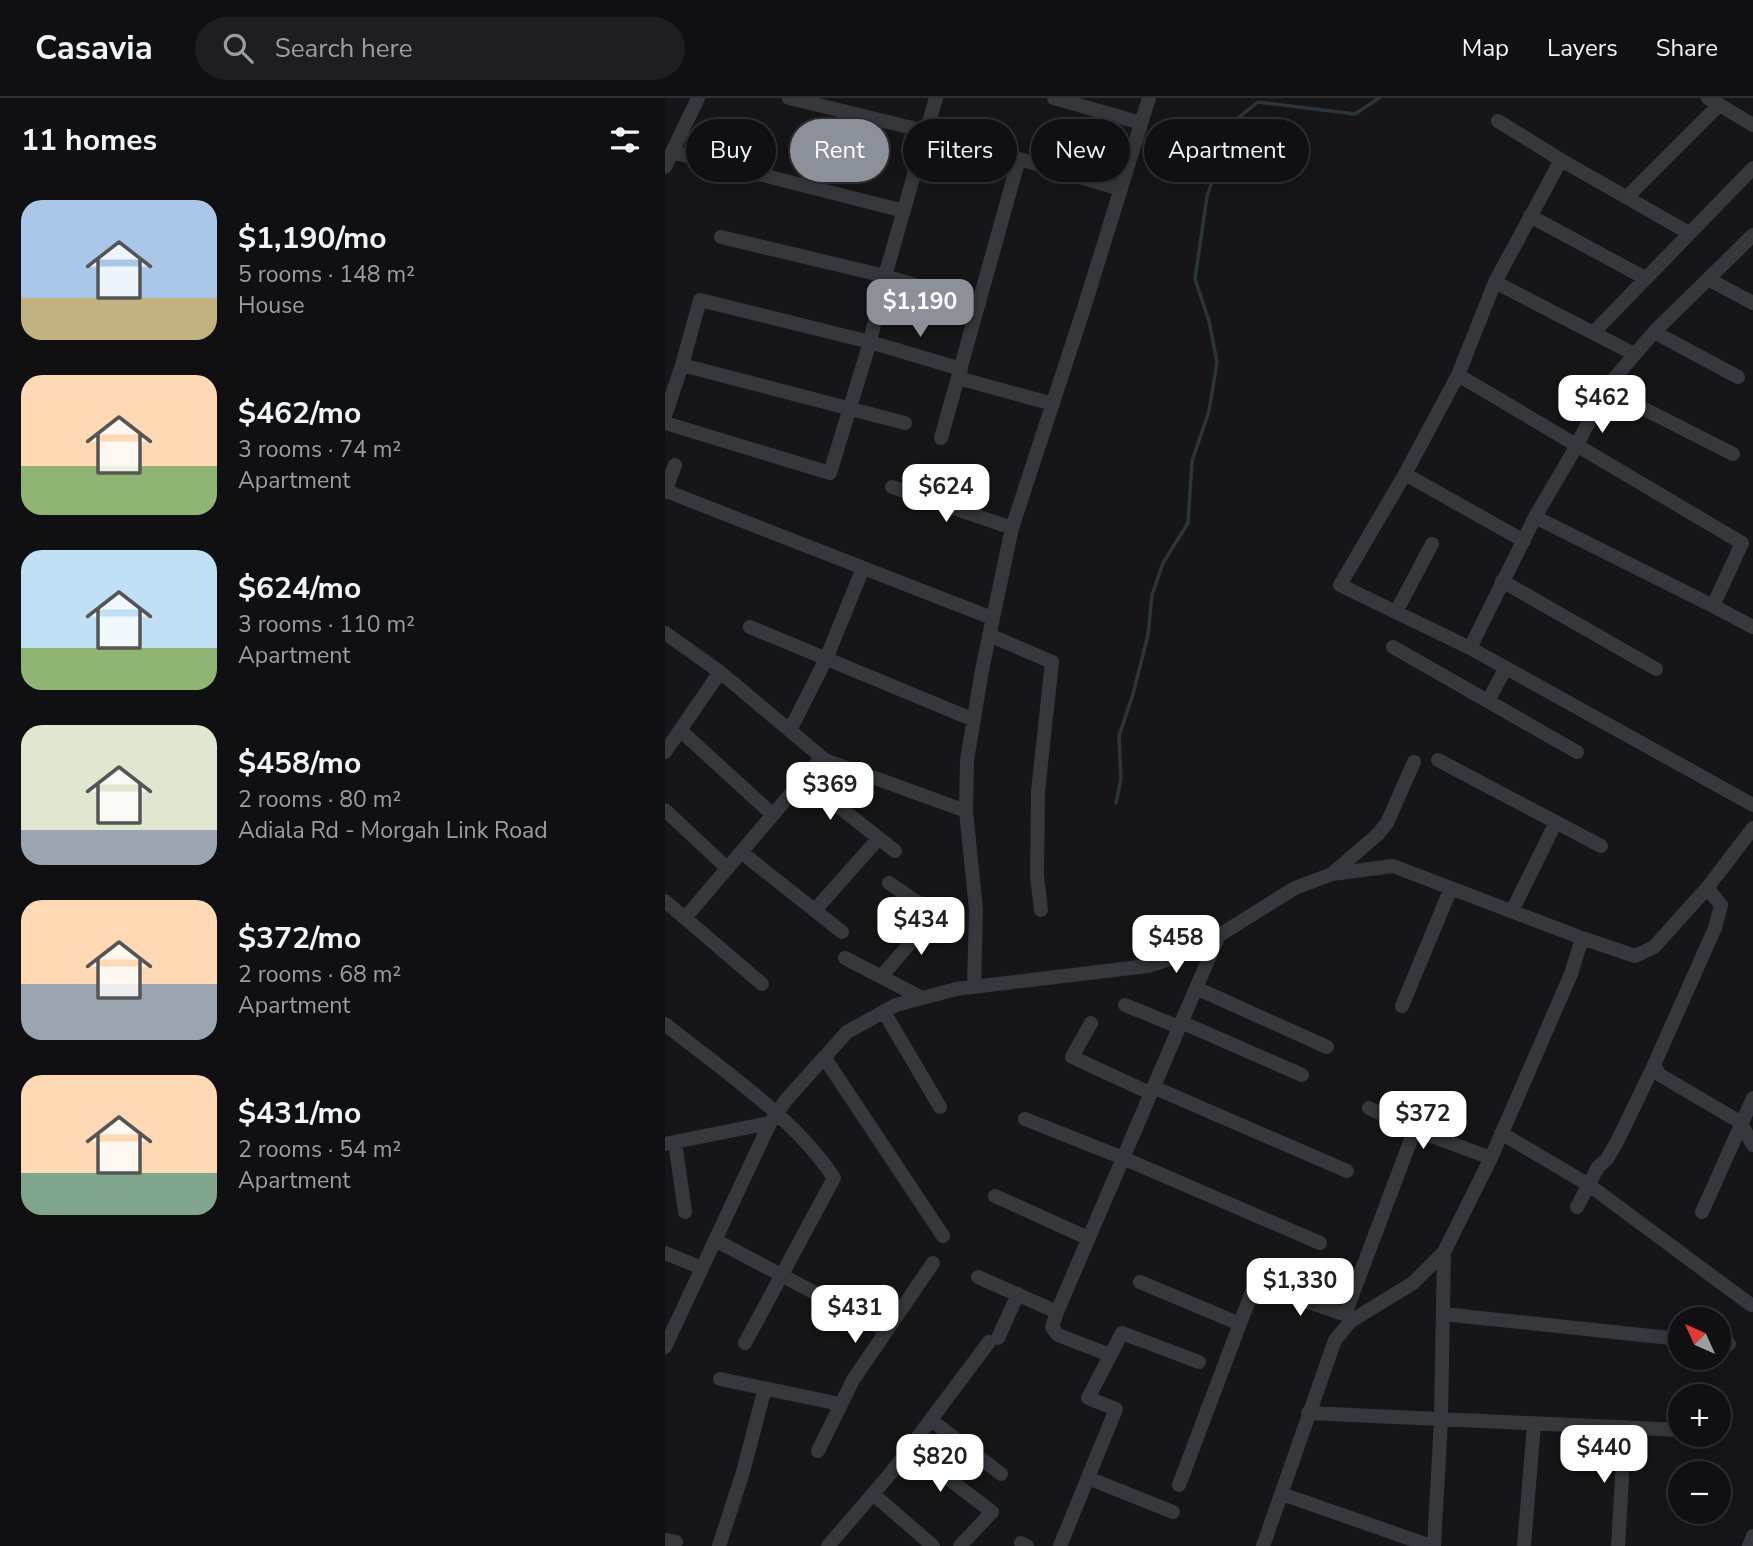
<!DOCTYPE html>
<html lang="en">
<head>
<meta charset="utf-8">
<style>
	body { margin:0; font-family:"Nunito Sans",sans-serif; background:#1e1e20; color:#f1f3f6; height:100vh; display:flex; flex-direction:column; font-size:26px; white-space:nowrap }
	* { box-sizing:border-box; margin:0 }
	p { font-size:23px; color:#9c9d9f }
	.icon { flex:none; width:38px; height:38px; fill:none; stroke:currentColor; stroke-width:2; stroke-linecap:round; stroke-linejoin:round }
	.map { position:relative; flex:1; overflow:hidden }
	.side { display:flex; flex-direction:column; background:#101012; width:665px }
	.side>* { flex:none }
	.hud { position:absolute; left:21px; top:21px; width:665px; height:63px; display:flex; gap:14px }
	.needle { width:46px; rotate:315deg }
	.fabs { position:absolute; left:1003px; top:1209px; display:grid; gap:14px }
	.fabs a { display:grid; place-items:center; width:63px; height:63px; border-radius:50%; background:#101012; box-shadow:0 4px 18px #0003,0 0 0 2px #303032; font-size:35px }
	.price { position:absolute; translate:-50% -60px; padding:0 16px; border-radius:14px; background:#fff; color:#222; font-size:23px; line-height:46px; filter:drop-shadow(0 2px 4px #0008) }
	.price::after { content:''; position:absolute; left:50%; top:42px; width:21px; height:16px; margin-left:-10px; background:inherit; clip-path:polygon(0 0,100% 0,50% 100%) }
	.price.current { background:#8c9099; color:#fff }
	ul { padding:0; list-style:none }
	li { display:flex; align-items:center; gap:21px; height:175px; padding:0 21px }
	li span { display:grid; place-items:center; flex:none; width:196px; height:140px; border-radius:21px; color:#555 }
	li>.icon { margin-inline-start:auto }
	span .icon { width:84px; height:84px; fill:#fffc; stroke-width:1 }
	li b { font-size:30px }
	h2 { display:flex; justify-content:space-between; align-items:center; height:84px; padding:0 21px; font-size:30px }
	.tag { padding:0 24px; border-radius:32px; background:#101012; box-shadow:0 4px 18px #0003,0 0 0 2px #303032; font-size:24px; line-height:63px }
	.tag.current { background:#8c9099; color:#fff }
	header { display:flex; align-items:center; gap:42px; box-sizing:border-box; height:98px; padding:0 35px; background:#101012; border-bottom:2px solid #303032 }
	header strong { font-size:33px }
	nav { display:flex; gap:38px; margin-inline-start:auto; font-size:24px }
	.search { width:490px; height:63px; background:#1e1e20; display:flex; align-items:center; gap:18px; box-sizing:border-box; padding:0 24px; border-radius:38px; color:#9c9d9f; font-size:26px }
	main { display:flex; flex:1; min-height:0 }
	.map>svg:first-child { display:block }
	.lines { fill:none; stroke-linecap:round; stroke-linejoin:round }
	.stream { stroke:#2c353c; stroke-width:3.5 }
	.minor { stroke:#37383d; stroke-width:14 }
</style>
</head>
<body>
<header>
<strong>Casavia</strong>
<div class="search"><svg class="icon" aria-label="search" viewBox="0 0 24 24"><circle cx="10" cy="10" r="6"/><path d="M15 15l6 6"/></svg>Search here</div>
<nav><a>Map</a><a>Layers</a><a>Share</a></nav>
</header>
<main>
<section class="side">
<h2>11 homes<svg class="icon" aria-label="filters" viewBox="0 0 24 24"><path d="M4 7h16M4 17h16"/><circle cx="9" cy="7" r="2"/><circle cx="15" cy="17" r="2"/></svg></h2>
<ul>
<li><span style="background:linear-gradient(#a9c7e8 70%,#c2b280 0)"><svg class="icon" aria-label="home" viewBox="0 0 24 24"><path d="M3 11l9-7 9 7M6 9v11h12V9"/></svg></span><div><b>$1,190/mo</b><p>5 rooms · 148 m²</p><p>House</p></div></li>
<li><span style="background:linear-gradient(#ffd9b3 65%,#8fb573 0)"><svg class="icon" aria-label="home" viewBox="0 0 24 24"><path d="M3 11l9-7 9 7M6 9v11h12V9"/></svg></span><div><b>$462/mo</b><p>3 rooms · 74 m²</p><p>Apartment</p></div></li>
<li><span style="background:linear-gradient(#bfe0f5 70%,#8fb573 0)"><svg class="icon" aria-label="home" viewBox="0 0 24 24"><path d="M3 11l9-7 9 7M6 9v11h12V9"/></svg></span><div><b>$624/mo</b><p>3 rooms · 110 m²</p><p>Apartment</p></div></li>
<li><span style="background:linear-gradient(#dfe7d0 75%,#9aa5b1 0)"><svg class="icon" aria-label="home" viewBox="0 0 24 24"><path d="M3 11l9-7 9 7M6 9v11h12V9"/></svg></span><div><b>$458/mo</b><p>2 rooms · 80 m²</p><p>Adiala Rd - Morgah Link Road</p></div></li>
<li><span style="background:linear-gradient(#ffd9b3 60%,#9aa5b1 0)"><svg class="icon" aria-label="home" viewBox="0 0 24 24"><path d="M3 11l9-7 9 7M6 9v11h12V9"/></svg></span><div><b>$372/mo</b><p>2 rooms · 68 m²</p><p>Apartment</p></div></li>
<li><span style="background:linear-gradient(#ffd9b3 70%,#7fa58c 0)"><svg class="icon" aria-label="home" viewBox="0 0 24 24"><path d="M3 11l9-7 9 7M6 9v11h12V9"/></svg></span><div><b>$431/mo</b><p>2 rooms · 54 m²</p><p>Apartment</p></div></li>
</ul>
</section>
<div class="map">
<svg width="1088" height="1448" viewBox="0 0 1088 1448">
	<rect width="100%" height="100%" fill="#161618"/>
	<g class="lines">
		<path class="stream" d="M451 705 456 681 454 638 468 596 483 537 487 497 498 465 523 425 527 363 544 313 552 264 544 223 530 181 542 98 568 24 593 4 690 16 714 0"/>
		<path class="minor" d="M124 0 260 33 455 91
			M389 0 476 25
			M1043 0 1088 27
			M833 23 896 62
			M7 54 239 113
			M0 69 33 0
			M962 99 1054 7
			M865 118 980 180
			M56 139 220 178 314 206
			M1043 181 1088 205
			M830 184 793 277 740 376 675 487 805 550 1088 707
			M989 234 1073 279
			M928 235 1088 70
			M969 256 830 184 896 62 1024 135
			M17 267 240 325
			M793 277 1077 445 1048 508 870 419
			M293 280 388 306
			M940 291 1068 356
			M0 318 17 267 35 202 205 244 296 271
			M0 325 165 375 205 244 220 178 271 0
			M276 340 354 61
			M740 376 859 443
			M227 389 347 430
			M1 393 327 520
			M0 394 10 367
			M837 483 991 571
			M1048 508 1088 529
			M731 514 767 446
			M85 529 309 622
			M0 535 55 574 160 662 301 713
			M324 537 387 564 373 693 372 778 376 812
			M728 549 912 654
			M805 550 870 419 911 349 940 291 989 234 1088 137
			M823 603 840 571
			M15 632 108 717
			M125 632 161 561 198 470
			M0 654 55 574
			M773 662 936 748
			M139 681 230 753
			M0 712 62 770
			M76 754 177 834
			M668 775 713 736 722 725 749 664
			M1042 790 1056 807 1050 830 989 967 995 977 1075 1024 1088 1047
			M0 803 97 886
			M150 812 214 740
			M847 813 891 724
			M20 820 157 659
			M180 860 257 900
			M216 879 270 816 224 785
			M309 889 311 812 301 713 302 662 317 572 347 430 418 213 484 0
			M531 890 662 949
			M460 907 514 929
			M737 908 786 790
			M219 914 275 1009
			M516 924 637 977
			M426 925 407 959 485 995
			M0 926C57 972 129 1019 169 1080L80 1245
			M159 959 278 1138
			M488 989 682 1073
			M704 1010 753 1033 826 1060
			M360 1021 458 1060 655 1145
			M836 1035 924 1087 1086 1207
			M10 1044 20 1114
			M0 1046 105 1025
			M330 1098 423 1140
			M912 1109 933 1069 942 1061 953 1042 989 967
			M1037 1114 1088 1000
			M50 1142 220 1232
			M0 1155 37 1170
			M313 1179 392 1214
			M475 1184 575 1226
			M680 1216 750 1031
			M778 1216 1015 1241
			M333 1240 353 1196
			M1054 1245 1064 1246
			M0 1249 105 1025 121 1002 182 934 231 907 291 891 483 868 529 853 630 790 667 776 728 768 917 840 970 858 989 849 1042 790 1088 730
			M445 1257 393 1237 387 1229 392 1214 553 839
			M55 1281 175 1306
			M643 1315 1015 1332
			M266 1322 336 1376
			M245 1351 327 1414 295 1448
			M153 1353 188 1282 268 1165
			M423 1380 508 1414
			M514 1387 590 1186 691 1220
			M208 1396 268 1448
			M617 1396 766 1448
			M0 1442 11 1444
			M356 1445 362 1448
			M54 1448 78 1374 100 1290
			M163 1448 225 1376 324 1244
			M395 1448 451 1311 423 1300 457 1235 534 1264
			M598 1448 670 1242 686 1223 748 1185 779 1154 826 1060 906 876 917 840
			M769 1448 776 1322 779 1154
			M859 1448 869 1326
			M953 1448 960 1329
			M1084 1448 1088 1438"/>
	</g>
</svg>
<div class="fabs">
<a><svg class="needle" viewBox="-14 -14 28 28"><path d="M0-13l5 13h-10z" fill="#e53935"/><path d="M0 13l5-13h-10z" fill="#9c9d9f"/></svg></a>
<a>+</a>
<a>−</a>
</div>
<b class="price current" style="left:255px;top:241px">$1,190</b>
<b class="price" style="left:937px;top:337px">$462</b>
<b class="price" style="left:281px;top:426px">$624</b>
<b class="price" style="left:165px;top:724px">$369</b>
<b class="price" style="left:256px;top:859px">$434</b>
<b class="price" style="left:511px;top:877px">$458</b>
<b class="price" style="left:758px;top:1053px">$372</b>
<b class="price" style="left:635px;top:1220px">$1,330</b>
<b class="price" style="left:190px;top:1247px">$431</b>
<b class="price" style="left:939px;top:1387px">$440</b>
<b class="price" style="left:275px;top:1396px">$820</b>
<div class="hud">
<a class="tag">Buy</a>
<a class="tag current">Rent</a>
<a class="tag">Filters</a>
<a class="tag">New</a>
<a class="tag">Apartment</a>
</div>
</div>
</main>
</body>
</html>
